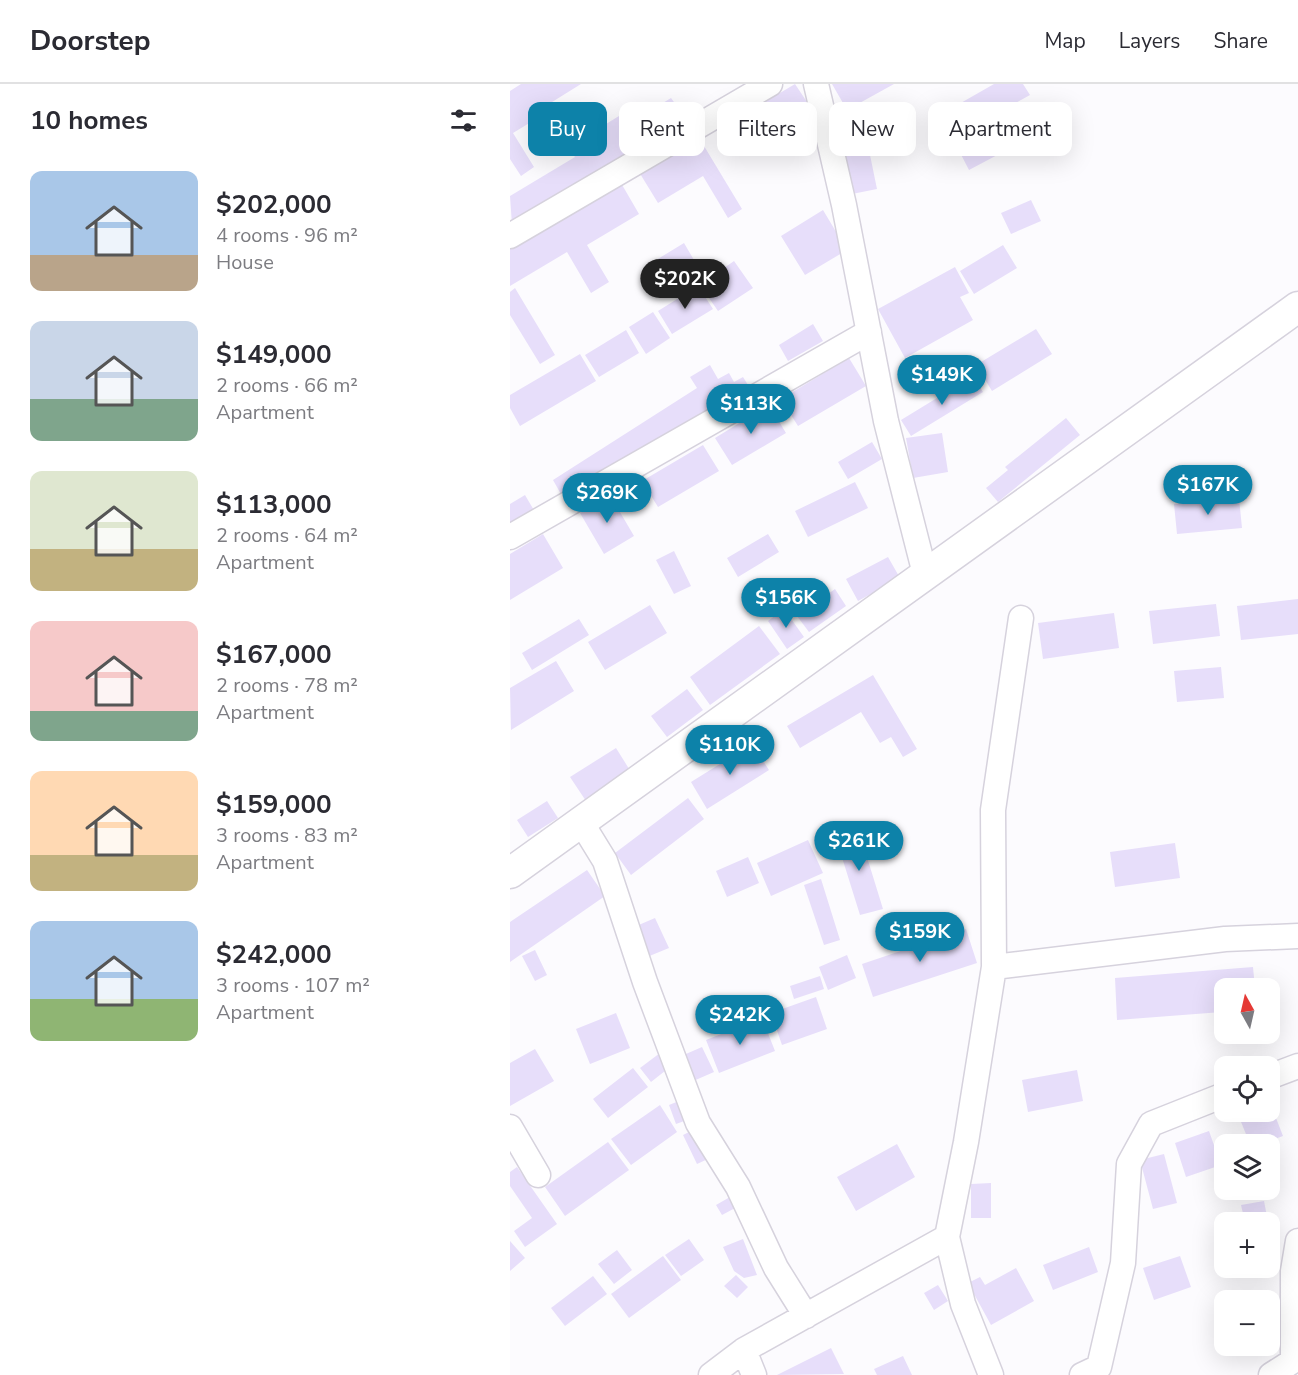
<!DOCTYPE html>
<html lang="en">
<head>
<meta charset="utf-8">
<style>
	body { margin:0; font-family:"Nunito Sans",sans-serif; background:#f7f7f7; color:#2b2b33; height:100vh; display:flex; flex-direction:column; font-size:22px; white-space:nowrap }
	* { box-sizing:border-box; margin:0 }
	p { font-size:20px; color:#7c7c81 }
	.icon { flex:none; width:33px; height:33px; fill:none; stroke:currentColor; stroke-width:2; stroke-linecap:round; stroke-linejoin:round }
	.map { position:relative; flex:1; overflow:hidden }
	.sheet { display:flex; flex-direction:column; background:#fff; width:510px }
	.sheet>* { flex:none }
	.banner { position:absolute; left:18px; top:18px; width:570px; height:54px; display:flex; gap:12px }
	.needle { width:39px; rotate:352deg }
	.tools { position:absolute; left:704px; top:894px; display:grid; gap:12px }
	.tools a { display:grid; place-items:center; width:66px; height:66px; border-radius:12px; background:#fff; box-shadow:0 6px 24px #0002; font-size:30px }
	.price { position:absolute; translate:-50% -51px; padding:0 14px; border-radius:21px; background:#0d82a9; color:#fff; font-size:20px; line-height:39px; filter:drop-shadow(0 2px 3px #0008) }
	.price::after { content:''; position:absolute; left:50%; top:36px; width:18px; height:14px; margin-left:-9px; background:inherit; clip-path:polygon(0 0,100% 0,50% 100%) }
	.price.current { background:#222; color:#fff }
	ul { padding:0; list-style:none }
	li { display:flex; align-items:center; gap:18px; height:150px; padding:0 30px }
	li span { display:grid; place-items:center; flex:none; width:168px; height:120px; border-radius:12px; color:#555 }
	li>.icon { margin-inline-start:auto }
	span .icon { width:72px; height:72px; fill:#fffc; stroke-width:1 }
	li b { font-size:26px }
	h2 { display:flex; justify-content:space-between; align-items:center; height:72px; padding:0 30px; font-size:26px }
	.chip { padding:0 21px; border-radius:12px; background:#fff; box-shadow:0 6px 24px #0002; font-size:21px; line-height:54px }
	.chip.current { background:#0d82a9; color:#fff }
	header { display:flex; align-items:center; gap:36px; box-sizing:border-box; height:84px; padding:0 30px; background:#fff; border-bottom:2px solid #e1e1e2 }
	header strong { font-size:28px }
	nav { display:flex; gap:33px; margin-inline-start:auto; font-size:21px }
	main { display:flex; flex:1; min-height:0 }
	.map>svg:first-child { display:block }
	.building { fill:#e7defa }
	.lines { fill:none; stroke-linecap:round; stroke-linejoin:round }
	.minor-casing { stroke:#d6d2dd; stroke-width:27 }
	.tertiary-casing { stroke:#d6d2dd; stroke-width:33 }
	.minor { stroke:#fff; stroke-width:24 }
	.tertiary { stroke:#fff; stroke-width:30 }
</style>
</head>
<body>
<header>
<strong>Doorstep</strong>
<nav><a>Map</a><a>Layers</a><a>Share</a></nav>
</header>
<main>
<section class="sheet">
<h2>10 homes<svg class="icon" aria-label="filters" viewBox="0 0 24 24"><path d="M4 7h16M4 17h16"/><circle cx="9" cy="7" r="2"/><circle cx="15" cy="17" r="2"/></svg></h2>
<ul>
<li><span style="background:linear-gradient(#a9c7e8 70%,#b9a48a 0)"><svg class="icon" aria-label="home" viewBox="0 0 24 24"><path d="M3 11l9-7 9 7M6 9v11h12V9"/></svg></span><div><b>$202,000</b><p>4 rooms · 96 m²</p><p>House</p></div></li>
<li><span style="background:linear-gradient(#c9d6e8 65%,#7fa58c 0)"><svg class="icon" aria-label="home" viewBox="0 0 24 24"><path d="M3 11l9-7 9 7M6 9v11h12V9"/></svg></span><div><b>$149,000</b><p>2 rooms · 66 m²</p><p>Apartment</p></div></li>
<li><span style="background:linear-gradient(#dfe7d0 65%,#c2b280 0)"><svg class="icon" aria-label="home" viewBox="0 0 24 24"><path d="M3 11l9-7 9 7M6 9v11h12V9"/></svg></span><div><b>$113,000</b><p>2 rooms · 64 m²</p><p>Apartment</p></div></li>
<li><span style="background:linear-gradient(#f6c9c9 75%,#7fa58c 0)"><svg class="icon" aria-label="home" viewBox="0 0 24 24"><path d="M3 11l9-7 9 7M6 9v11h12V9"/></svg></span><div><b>$167,000</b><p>2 rooms · 78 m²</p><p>Apartment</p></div></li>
<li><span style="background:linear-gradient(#ffd9b3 70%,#c2b280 0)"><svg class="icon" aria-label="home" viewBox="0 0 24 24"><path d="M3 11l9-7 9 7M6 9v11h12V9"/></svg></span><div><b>$159,000</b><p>3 rooms · 83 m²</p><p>Apartment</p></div></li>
<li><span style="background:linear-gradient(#a9c7e8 65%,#8fb573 0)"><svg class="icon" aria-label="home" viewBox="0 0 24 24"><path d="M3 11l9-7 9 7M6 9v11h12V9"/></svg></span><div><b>$242,000</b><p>3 rooms · 107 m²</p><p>Apartment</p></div></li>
</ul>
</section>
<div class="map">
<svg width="788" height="1291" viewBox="0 0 788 1291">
	<rect width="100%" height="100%" fill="#fcfbfe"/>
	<path class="building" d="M11 0H71L18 33 21 38 3 49 24 83 11 92 0 75V7Z
		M285 0 303 27 260 54 243 25Z
		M322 0H384L337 26Z
		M484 0H513L520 11 434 59 421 36Z
		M161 14 169 25 176 20 181 28 154 44 143 25Z
		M506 25 521 53 459 86 444 57Z
		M127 29 143 54 2 141 0 112 65 73 62 69 78 59 75 53 109 32 113 38Z
		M353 37 367 105 342 110 328 42Z
		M188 52 232 125 218 134 193 92 148 119 129 88Z
		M111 99 129 130 77 161 99 198 81 209 57 168 0 202V165Z
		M521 116 531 137 501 150 491 129Z
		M313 126 337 166 295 191 271 152Z
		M174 159 194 193 158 214 138 181Z
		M493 161 507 184 464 210 450 187Z
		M224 177 243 204 208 227 190 201Z
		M445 183 459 209 450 213 463 236 395 274 368 225Z
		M188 202 203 225 162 250 148 227Z
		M5 204 45 271 30 280 0 231V208Z
		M143 228 160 254 136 270 119 243Z
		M303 240 313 257 278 277 269 261Z
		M526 245 542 270 482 307 466 281Z
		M116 246 129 269 89 293 75 271Z
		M70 270 86 297 10 342 0 324V311Z
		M339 274 356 302 288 342 271 315Z
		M200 281 208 295 219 289 224 298 233 293 238 301 52 412 43 396 187 304 180 293Z
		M463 292 473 308 401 352 391 336Z
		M259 321 276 349 222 381 205 354Z
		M556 334 570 351 488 418 476 404 498 386 495 383Z
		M432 349 438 388 403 394 396 354Z
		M362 358 372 375 338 395 328 378Z
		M193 361 209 387 148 423 132 397Z
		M345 398 358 424 298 453 285 427Z
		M15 411 25 428 0 441V420Z
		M100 411 124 452 94 470 70 429Z
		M729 414 732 444 667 450 664 420Z
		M33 450 53 484 0 516V470Z
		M258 450 269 468 228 493 217 474Z
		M164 467 181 502 164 510 146 476Z
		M378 473 390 494 348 517 336 495Z
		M325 505 336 522 299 548 287 532Z
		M788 515V550L731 556 727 522Z
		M706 520 710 552 643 560 639 527Z
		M140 521 157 549 95 586 78 558Z
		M274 525 294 553 277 565 258 537Z
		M604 529 609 564 533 575 528 539Z
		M69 535 79 551 22 586 12 569Z
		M249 542 270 570 200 621 180 593Z
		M46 577 64 607 1 646 0 604Z
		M711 583 714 614 667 618 664 587Z
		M363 591 407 665 393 673 381 653 370 659 351 628 290 664 277 642Z
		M177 605 193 626 157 653 141 632Z
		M242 660 259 686 197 725 181 698Z
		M106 664 121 688 76 717 60 693Z
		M178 714 194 735 121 791 105 769Z
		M37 717 48 734 18 753 7 736Z
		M348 744 373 825 350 831 325 751Z
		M298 756 313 789 261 812 247 779Z
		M665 759 670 794 605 803 600 768Z
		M238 773 249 799 217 813 206 787Z
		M77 786 95 812 0 878V838Z
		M311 795 330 856 314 861 294 801Z
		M145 834 159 864 137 873 124 843Z
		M456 845 467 879 363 913 352 880Z
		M25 866 37 891 25 897 12 872Z
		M337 871 346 894 318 906 309 883Z
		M743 883 745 904H714L712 928 607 936 605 894Z
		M310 892 314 905 284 915 280 902Z
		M306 913 317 945 272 961 261 929Z
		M106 929 120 964 80 980 66 945Z
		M252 934 265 967 209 989 196 956Z
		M192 963 204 988 181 998 169 973Z
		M25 965 44 997 0 1022V979Z
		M150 969 160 983 141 998 130 984Z
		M123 984 138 1003 98 1034 83 1015Z
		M567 986 573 1017 518 1028 512 996Z
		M759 1016 773 1052 751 1060H740L727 1028H759Z
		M169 1017 177 1036 166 1040 159 1021Z
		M150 1021 167 1048 121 1081 101 1055Z
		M185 1045 200 1074 187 1080 173 1051Z
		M699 1047 711 1081 676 1093 665 1059Z
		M98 1058 119 1086 55 1132 35 1103Z
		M387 1060 405 1093 346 1127 327 1093Z
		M654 1070 667 1119 643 1125 630 1076Z
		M7 1083 47 1140 15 1163 4 1147 22 1134 0 1102V1088Z
		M481 1099V1134H461V1100Z
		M220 1113 227 1123 212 1131 206 1121Z
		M754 1117 758 1138H735L731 1121Z
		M179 1155 194 1176 171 1192 155 1171Z
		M233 1155 247 1191 234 1194 224 1187 213 1163Z
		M0 1157 15 1174 0 1187Z
		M579 1163 588 1188 543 1206 533 1181Z
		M107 1166 122 1186 104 1200 88 1180Z
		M153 1172 171 1196 119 1234 101 1210Z
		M670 1172 681 1203 644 1216 633 1184Z
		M506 1184 524 1217 481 1241 458 1199 470 1193 475 1201Z
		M226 1191 238 1203 227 1214 214 1202Z
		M83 1192 97 1210 55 1242 41 1224Z
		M428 1201 438 1217 424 1226 414 1209Z
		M321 1264 334 1290 267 1291Z
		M393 1272 402 1291H367L364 1285Z"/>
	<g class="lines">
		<g class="minor-casing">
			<path id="minor" d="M306 0 334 121 376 337 415 490
				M0 152 260 0
				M0 453 359 248
				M71 738 95 777 135 898 188 1039 228 1103 266 1184 296 1232
				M484 883 715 855 788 852
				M759 993 788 982
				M0 1043 28 1091
				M437 1153 453 1220 481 1291
				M234 1266 437 1153 456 1058 484 883 483 726 511 534
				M201 1291 234 1266 244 1291
				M572 1291 589 1283 613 1179 619 1080 641 1040 714 1011
				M761 1291 783 1277V1187L788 1157"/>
		</g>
		<g class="tertiary-casing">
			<path id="tertiary" d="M0 789 788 223"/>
		</g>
		<use href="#minor" class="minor"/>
		<use href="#tertiary" class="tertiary"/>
	</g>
</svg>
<div class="tools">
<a><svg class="needle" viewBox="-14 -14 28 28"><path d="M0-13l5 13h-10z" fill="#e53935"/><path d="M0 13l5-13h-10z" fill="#7c7c81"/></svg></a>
<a><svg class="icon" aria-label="locate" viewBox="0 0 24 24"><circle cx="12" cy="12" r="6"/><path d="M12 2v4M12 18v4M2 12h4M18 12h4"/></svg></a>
<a><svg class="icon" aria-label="layers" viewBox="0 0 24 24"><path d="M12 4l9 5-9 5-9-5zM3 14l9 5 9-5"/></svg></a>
<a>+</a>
<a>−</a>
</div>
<b class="price current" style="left:175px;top:226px">$202K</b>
<b class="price" style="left:432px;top:322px">$149K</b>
<b class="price" style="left:241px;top:351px">$113K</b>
<b class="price" style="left:698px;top:432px">$167K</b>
<b class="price" style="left:97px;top:440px">$269K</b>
<b class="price" style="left:276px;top:545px">$156K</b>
<b class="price" style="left:220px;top:692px">$110K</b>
<b class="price" style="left:349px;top:788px">$261K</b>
<b class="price" style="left:410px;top:879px">$159K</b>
<b class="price" style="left:230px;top:962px">$242K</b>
<div class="banner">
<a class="chip current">Buy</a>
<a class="chip">Rent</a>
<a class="chip">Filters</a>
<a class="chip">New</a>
<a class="chip">Apartment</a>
</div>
</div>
</main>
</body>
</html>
